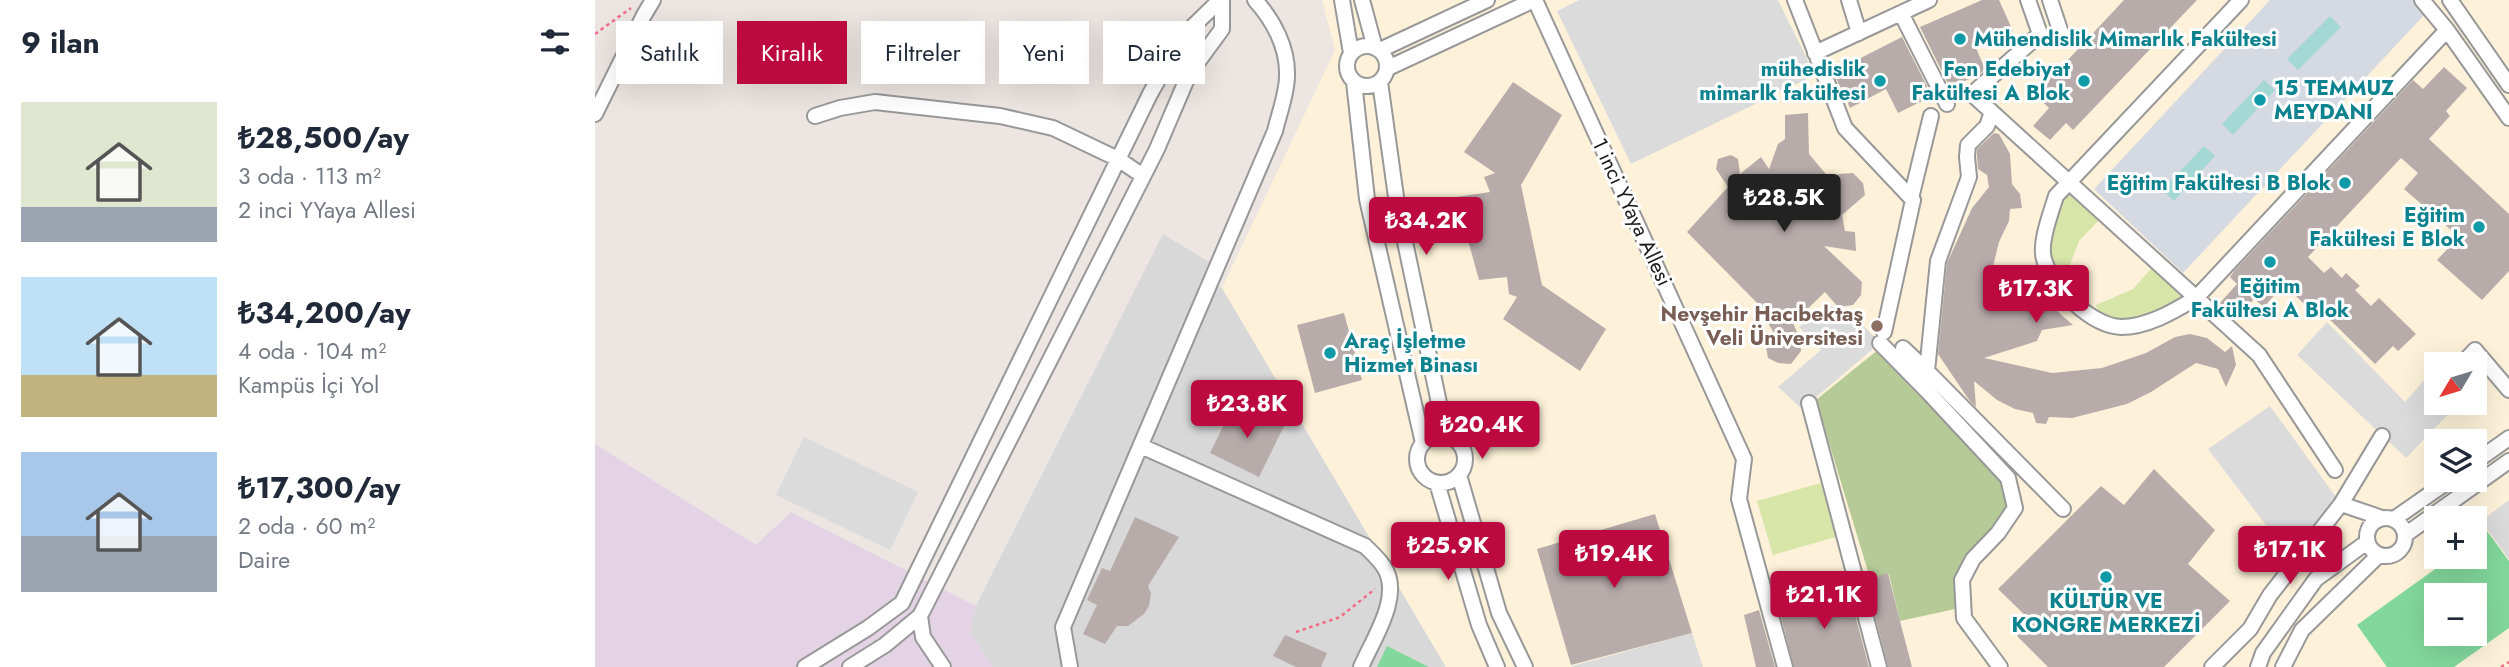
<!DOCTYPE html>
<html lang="tr">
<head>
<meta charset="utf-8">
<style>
	body { margin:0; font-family:Jost,sans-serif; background:#f6f6f7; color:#1f2937; height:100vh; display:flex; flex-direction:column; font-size:26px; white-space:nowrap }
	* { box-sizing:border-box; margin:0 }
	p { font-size:23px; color:#747a83 }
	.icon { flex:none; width:38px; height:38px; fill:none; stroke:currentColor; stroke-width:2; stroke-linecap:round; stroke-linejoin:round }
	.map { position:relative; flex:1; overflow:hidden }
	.panel { display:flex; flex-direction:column; background:#fff; width:595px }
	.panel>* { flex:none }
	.hud { position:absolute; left:21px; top:21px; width:665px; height:63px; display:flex; gap:14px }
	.needle { width:46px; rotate:232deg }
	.controls { position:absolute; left:1829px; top:352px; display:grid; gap:14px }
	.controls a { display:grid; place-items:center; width:63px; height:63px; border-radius:0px; background:#fff; box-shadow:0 7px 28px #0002; font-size:35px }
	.price { position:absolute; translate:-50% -60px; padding:0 16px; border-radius:7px; background:#bc0a40; color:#fff; font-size:23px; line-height:46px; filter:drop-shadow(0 2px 4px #0008) }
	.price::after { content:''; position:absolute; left:50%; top:42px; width:21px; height:16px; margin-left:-10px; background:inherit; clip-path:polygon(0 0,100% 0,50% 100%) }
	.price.selected { background:#222; color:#fff }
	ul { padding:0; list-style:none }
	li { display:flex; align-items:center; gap:21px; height:175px; padding:0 21px }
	li span { display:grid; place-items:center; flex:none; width:196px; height:140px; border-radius:0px; color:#555 }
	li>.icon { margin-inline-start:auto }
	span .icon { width:84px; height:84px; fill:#fffc; stroke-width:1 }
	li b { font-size:30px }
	h2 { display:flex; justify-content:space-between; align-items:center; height:84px; padding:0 21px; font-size:30px }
	.chip { padding:0 24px; border-radius:0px; background:#fff; box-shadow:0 7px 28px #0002; font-size:24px; line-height:63px }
	.chip.selected { background:#bc0a40; color:#fff }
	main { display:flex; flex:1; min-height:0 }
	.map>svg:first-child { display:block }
	.residential { fill:#d9d8d8 }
	.industrial { fill:#e3d3e5 }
	.education { fill:#fdf2d9; fill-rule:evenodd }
	.grass { fill:#d8e5a8 }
	.forest { fill:#b5ca97 }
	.pitch { fill:#82d89c; fill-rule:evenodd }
	.parking { fill:#dbdbdb }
	.plaza { fill:#d5d9e2 }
	.water { fill:#a3d8d4 }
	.building { fill:#b8acab }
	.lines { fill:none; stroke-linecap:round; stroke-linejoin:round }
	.minor-casing { stroke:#989898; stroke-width:18 }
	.path { stroke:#f26c87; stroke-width:2.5; stroke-dasharray:3.5 3.5; stroke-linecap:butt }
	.minor { stroke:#fff; stroke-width:14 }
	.culture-dot { fill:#0f9aa8; stroke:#fff; stroke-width:2.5 }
	.education-dot { fill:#8d6e63; stroke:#fff; stroke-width:2.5 }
	.labels { text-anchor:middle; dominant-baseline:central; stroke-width:6; stroke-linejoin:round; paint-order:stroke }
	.culture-label { font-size:21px; font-weight:bold; fill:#0d838f; stroke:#fff; text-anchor:end }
	.street-label { font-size:21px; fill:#1b1b1b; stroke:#fff }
	.education-label { font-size:21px; font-weight:bold; fill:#785e54; stroke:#fff; text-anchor:end }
</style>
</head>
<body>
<main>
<section class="panel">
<h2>9 ilan<svg class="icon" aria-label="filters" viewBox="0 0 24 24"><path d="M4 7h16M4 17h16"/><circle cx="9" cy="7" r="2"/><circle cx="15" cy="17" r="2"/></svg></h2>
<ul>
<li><span style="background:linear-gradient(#dfe7d0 75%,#9aa5b1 0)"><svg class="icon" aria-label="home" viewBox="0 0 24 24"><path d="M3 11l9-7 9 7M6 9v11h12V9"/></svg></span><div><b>₺28,500/ay</b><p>3 oda · 113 m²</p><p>2 inci YYaya Allesi</p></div></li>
<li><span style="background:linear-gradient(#bfe0f5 70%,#c2b280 0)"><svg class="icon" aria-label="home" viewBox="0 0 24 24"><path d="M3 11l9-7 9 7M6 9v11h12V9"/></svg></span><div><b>₺34,200/ay</b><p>4 oda · 104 m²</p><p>Kampüs İçi Yol</p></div></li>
<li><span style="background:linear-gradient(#a9c7e8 60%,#9aa5b1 0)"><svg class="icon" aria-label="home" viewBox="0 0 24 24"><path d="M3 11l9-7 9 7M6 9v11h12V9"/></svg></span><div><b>₺17,300/ay</b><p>2 oda · 60 m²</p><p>Daire</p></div></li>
</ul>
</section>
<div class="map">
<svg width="1914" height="667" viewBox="0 0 1914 667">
	<rect width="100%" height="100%" fill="#ece5e1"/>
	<path class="residential" d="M568 234 614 262 607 280 627 288 851 667H398L375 633 381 606Z"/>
	<path class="industrial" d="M0 444 161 545 196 512 381 606 375 633 398 667H0Z"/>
	<path class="education" d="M727 0H1914V667H851L627 288 740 50ZM1841 364H1880V402H1841ZM1841 441H1880V480H1841ZM1841 518H1880V556H1841ZM1841 595H1880V634H1841Z"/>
	<path class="grass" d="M1476 187 1504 216 1503 221 1484 241 1470 278 1461 276 1452 254 1463 206Z
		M1561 267 1591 293C1585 306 1541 323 1526 322 1519 322 1511 317 1504 315L1501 305 1538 289 1556 269Z
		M1226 483 1241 537 1178 555 1162 501Z"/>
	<path class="forest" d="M1284 349 1408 477 1413 501 1409 516 1362 576 1360 609 1305 621 1294 574 1275 578 1221 400Z"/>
	<path class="pitch" d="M1892 531 1914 561V628L1859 667H1792L1762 625 1857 557 1880 556V540ZM1841 595H1880V634H1841Z
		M792 646 834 667H782Z"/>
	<path class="parking" d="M984 0H1183L1220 75 1036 164 962 11Z
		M1232 305 1256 313 1285 343 1207 409 1183 387 1226 350 1204 327Z
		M1732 322 1810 402 1841 367V402L1864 403 1811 458 1702 355Z
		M1675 406 1746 504 1692 553 1613 449Z
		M209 437 323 492 295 550 181 495Z
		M1914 500V559L1886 521Z
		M1097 633 1108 667H974Z"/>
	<path class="plaza" d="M1675 0H1819L1832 12 1588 273 1499 189Z"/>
	<path class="water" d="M1735 16 1746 27 1703 70 1692 59Z
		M1669 80 1680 90 1638 135 1627 124Z
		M1609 146 1620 156 1579 201 1567 190Z"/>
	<path class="building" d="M1387 0H1404L1418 31 1381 48 1390 69 1385 74 1355 88 1325 27Z
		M1529 0H1602L1478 130 1471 123 1455 140 1438 126 1454 108 1440 95Z
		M1307 37 1337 96 1303 113 1291 89 1255 108 1238 72Z
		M1849 67 1872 88 1851 111 1855 116 1834 139 1914 214V271L1887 300 1842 260 1864 237 1809 189 1823 173 1806 158 1713 257 1729 273 1736 267 1747 278 1751 273 1765 286 1760 290 1776 306 1784 298 1821 334 1803 351 1798 346 1780 364 1725 310 1722 312 1719 308 1716 311 1689 284 1669 307 1659 299 1640 320 1623 305 1642 284 1635 277 1639 271 1818 80 1828 89Z
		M918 82 967 115 926 185 947 285 1011 329 985 371 908 319 922 297 914 294 912 277 884 280 861 197 895 192 889 177 900 173 869 152Z
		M1213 113 1214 154 1235 179 1244 174 1258 173 1268 183 1270 195 1247 215 1250 231 1260 232 1261 251 1229 246 1267 282 1266 295 1258 305 1243 307 1230 292 1198 323 1205 339 1206 351 1196 364 1183 363 1173 358 1170 341 1178 331 1174 325 1173 314 1092 232 1133 187 1121 169 1123 159 1136 155 1143 159 1145 174 1166 157 1174 169 1183 144 1190 139V115Z
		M1399 133 1404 134 1415 154 1417 184 1425 194 1427 208 1415 209 1414 221 1404 242 1393 287 1394 303 1420 295 1432 296 1462 311 1478 325 1447 330 1442 341 1389 358 1457 373 1507 368 1551 353 1580 337 1595 334 1612 338 1630 352 1637 346 1641 365 1631 387 1623 369 1601 363 1556 392 1532 404 1477 418 1454 417 1451 424 1441 423 1438 413 1420 409 1402 400 1379 381 1381 407 1374 400 1343 354 1352 263 1377 208 1394 187 1392 175 1383 169 1382 157V149Z
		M749 313 767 380 720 393 702 325Z
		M640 402 689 426 664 477 615 453Z
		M1559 469 1620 530 1593 564 1635 601 1569 667H1453L1422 636 1436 621 1403 589 1506 486 1529 505Z
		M1060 514 1097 633 976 665 942 549Z
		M540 517 584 537 553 586 556 593 554 606 549 614 533 626H522L510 644 488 634 502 605 492 600 507 568 515 571Z
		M1293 573 1305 621 1317 667H1293L1271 580Z
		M1252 585 1274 667H1199L1183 605Z
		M1164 610 1180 667H1161L1149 615Z
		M690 635 732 653 726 667H701L678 656Z"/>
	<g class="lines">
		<g class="minor-casing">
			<path id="minor" d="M747 0 756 53
				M767 0 780 48
				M940 0 1149 459 1144 499 1190 667
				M1200 0 1250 128 1318 200 1289 332
				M1254 0 1264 33
				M1433 0 1445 34 1377 94 1664 355 1740 470
				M1455 0 1466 33
				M1646 0 1461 196C1456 213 1444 243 1449 259 1456 287 1497 326 1526 327 1553 327 1579 311 1601 298L1852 30
				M1827 0 1852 30 1914 118
				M1855 0 1914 85
				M1306 13 1352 104
				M752 66a20 20 0 1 1 40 0a20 20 0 1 1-40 0Z
				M785 50 892 0
				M1220 53 1334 0
				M793 68 939 0
				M759 82 772 199 828 443
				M785 82 802 204 851 436
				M1397 112 1392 126 1373 145 1372 157 1374 177 1343 261 1332 371 1468 509
				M0 114 49 15 58 0
				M220 116 245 108 280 102 405 116 458 128 523 159 548 176
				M1316 198 1336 116
				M1285 343 1333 392 1413 478 1420 508 1403 533 1378 559 1367 580 1369 618 1405 667
				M1308 348 1332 371
				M1868 363 1880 350 1914 390
				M1214 403 1284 667
				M822 459a24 24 0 1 1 48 0a24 24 0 1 1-48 0Z
				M546 446 770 546C776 552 784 559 789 567 808 596 778 639 766 667
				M1880 462 1914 438
				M864 475 904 613 930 667
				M842 483 884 625 902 667
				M1746 504 1787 518
				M1772 537a19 19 0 1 1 38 0a19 19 0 1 1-38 0Z
				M1799 519 1855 480
				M1810 535 1914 461
				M210 667 273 628 307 603 555 94 587 37 625 0
				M255 667 290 645 325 616
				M348 667 328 637 325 616 562 149 594 74 627 29V0
				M475 667 468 627 680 131C684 114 692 93 692 76 693 47 678 20 660 0
				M1617 667 1655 629 1675 595 1746 504 1787 436
				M1663 667 1668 653 1721 579 1772 542
				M1688 667 1707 630 1784 555"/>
		</g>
		<path class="path" d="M0 34 36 8
			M701 632 745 617 780 589
			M1906 667 1914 662"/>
		<use href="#minor" class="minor"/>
	</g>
	<g class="culture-dot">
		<circle cx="1365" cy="39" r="7"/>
		<circle cx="1285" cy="81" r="7"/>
		<circle cx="1489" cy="81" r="7"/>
		<circle cx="1665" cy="100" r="7"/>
		<circle cx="1750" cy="183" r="7"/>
		<circle cx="1884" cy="227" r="7"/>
		<circle cx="1675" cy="262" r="7"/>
		<circle cx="735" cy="353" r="7"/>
		<circle cx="1511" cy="577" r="7"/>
	</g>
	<circle class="education-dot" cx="1282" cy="326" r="7"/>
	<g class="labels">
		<g class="culture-label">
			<text x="1379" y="39" text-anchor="start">Mühendislik Mimarlık Fakültesi</text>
			<text x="1271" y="69">mühedislik<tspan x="1271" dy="24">mimarlk fakültesi</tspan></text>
			<text x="1475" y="69">Fen Edebiyat<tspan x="1475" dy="24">Fakültesi A Blok</tspan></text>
			<text x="1679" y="88" text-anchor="start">15 TEMMUZ<tspan x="1679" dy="24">MEYDANI</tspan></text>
			<text x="1736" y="183">Eğitim Fakültesi B Blok</text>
			<text x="1870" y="215">Eğitim<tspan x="1870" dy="24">Fakültesi E Blok</tspan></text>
			<text x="1675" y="286" text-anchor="middle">Eğitim<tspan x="1675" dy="24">Fakültesi A Blok</tspan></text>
			<text x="749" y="341" text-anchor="start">Araç İşletme<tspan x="749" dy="24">Hizmet Binası</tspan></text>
			<text x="1511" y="601" text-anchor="middle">KÜLTÜR VE<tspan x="1511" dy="24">KONGRE MERKEZİ</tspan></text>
		</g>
		<g class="street-label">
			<text transform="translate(1037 212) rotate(65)">1 inci YYaya Allesi</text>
		</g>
		<g class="education-label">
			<text x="1268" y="314">Nevşehir Hacıbektaş<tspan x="1268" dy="24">Veli Üniversitesi</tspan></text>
		</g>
	</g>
</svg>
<div class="controls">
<a><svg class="needle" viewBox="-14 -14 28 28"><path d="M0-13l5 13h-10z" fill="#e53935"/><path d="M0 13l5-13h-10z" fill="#747a83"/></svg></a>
<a><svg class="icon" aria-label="layers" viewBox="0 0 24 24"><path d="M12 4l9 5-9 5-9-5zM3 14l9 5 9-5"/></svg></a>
<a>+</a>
<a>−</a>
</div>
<b class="price selected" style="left:1189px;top:234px">₺28.5K</b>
<b class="price" style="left:831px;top:257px">₺34.2K</b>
<b class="price" style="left:1441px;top:325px">₺17.3K</b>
<b class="price" style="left:652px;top:440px">₺23.8K</b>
<b class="price" style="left:887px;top:461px">₺20.4K</b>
<b class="price" style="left:853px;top:582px">₺25.9K</b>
<b class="price" style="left:1695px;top:586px">₺17.1K</b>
<b class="price" style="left:1019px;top:590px">₺19.4K</b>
<b class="price" style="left:1229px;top:631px">₺21.1K</b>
<div class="hud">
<a class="chip">Satılık</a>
<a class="chip selected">Kiralık</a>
<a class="chip">Filtreler</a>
<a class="chip">Yeni</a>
<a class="chip">Daire</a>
</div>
</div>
</main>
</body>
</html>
